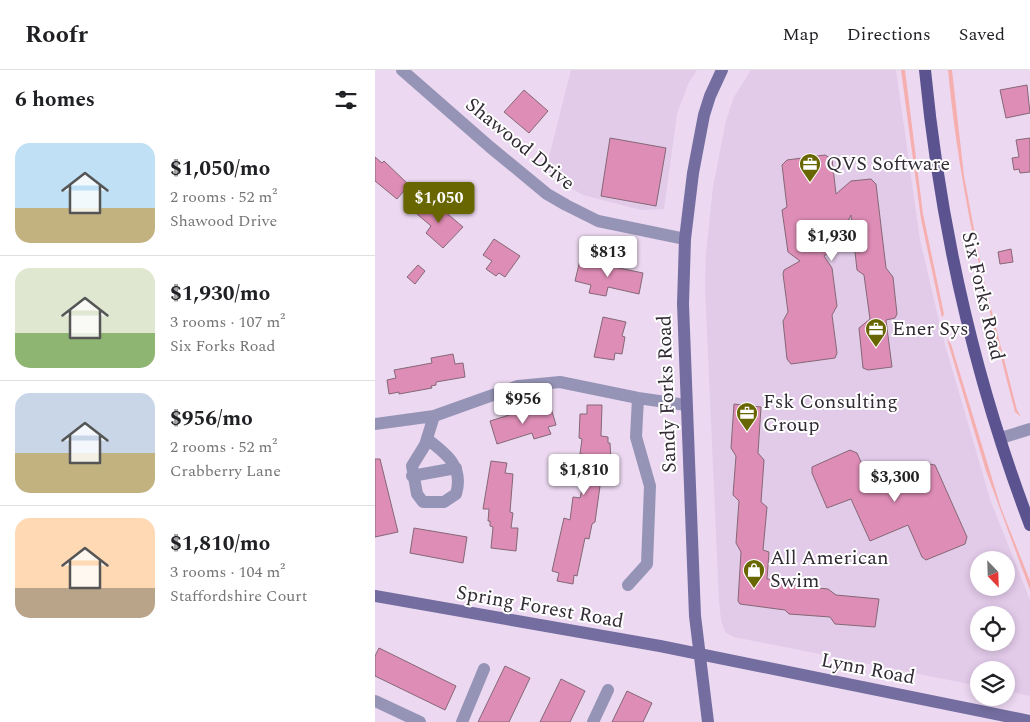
<!DOCTYPE html>
<html lang="en">
<head>
<meta charset="utf-8">
<style>
	body { margin:0; font-family:Spectral,serif; background:#f6f6f6; color:#202124; height:100vh; display:flex; flex-direction:column; font-size:19px; white-space:nowrap }
	* { box-sizing:border-box; margin:0 }
	p { font-size:16px; color:#757577 }
	.icon { flex:none; width:28px; height:28px; fill:none; stroke:currentColor; stroke-width:2; stroke-linecap:round; stroke-linejoin:round }
	.map { position:relative; flex:1; overflow:hidden }
	.sheet { display:flex; flex-direction:column; background:#fff; width:375px }
	.sheet>* { flex:none }
	.needle { width:32px; rotate:157deg }
	.fabs { position:absolute; left:595px; top:481px; display:grid; gap:10px }
	.fabs a { display:grid; place-items:center; width:45px; height:45px; border-radius:50%; background:#fff; box-shadow:0 2px 8px #0003; font-size:25px }
	.price { position:absolute; translate:-50% -42px; padding:0 11px; border-radius:5px; background:#fff; color:#222; font-size:16px; line-height:32px; filter:drop-shadow(0 1px 2px #0008) }
	.price::after { content:''; position:absolute; left:50%; top:30px; width:15px; height:11px; margin-left:-8px; background:inherit; clip-path:polygon(0 0,100% 0,50% 100%) }
	.price.current { background:#686600; color:#fff }
	ul { padding:0; list-style:none }
	li { display:flex; align-items:center; gap:15px; height:125px; padding:0 15px }
	li+li { border-top:1px solid #e0e0e0 }
	li span { display:grid; place-items:center; flex:none; width:140px; height:100px; border-radius:15px; color:#555 }
	li>.icon { margin-inline-start:auto }
	span .icon { width:60px; height:60px; fill:#fffc; stroke-width:1 }
	li b { font-size:21px }
	h2 { display:flex; justify-content:space-between; align-items:center; height:60px; padding:0 15px; font-size:21px }
	header { display:flex; align-items:center; gap:30px; box-sizing:border-box; height:70px; padding:0 25px; background:#fff; border-bottom:1px solid #e0e0e0 }
	header strong { font-size:24px }
	nav { display:flex; gap:28px; margin-inline-start:auto; font-size:18px }
	main { display:flex; flex:1; min-height:0 }
	.map>svg:first-child { display:block }
	.built { fill:#e2cae9; fill-rule:evenodd }
	.green { fill:#f5afaf }
	.building { fill:#de8db6; stroke:#846875 }
	.lines { fill:none; stroke-linecap:round; stroke-linejoin:round }
	.street { stroke:#9694b6; stroke-width:12 }
	.secondary { stroke:#746ea0; stroke-width:12 }
	.primary { stroke:#5b538f; stroke-width:12 }
	.labels { text-anchor:middle; dominant-baseline:central; stroke-width:4; stroke-linejoin:round; paint-order:stroke }
	.street-label { font-size:20px; fill:#322b34; stroke:#fff }
	.poi-label { font-size:20px; fill:#322b34; stroke:#fff; text-anchor:start }
</style>
</head>
<body>
<header>
<strong>Roofr</strong>
<nav><a>Map</a><a>Directions</a><a>Saved</a></nav>
</header>
<main>
<section class="sheet">
<h2>6 homes<svg class="icon" aria-label="filters" viewBox="0 0 24 24"><path d="M4 7h16M4 17h16"/><circle cx="9" cy="7" r="2"/><circle cx="15" cy="17" r="2"/></svg></h2>
<ul>
<li><span style="background:linear-gradient(#bfe0f5 65%,#c2b280 0)"><svg class="icon" aria-label="home" viewBox="0 0 24 24"><path d="M3 11l9-7 9 7M6 9v11h12V9"/></svg></span><div><b>$1,050/mo</b><p>2 rooms · 52 m²</p><p>Shawood Drive</p></div></li>
<li><span style="background:linear-gradient(#dfe7d0 65%,#8fb573 0)"><svg class="icon" aria-label="home" viewBox="0 0 24 24"><path d="M3 11l9-7 9 7M6 9v11h12V9"/></svg></span><div><b>$1,930/mo</b><p>3 rooms · 107 m²</p><p>Six Forks Road</p></div></li>
<li><span style="background:linear-gradient(#c9d6e8 60%,#c2b280 0)"><svg class="icon" aria-label="home" viewBox="0 0 24 24"><path d="M3 11l9-7 9 7M6 9v11h12V9"/></svg></span><div><b>$956/mo</b><p>2 rooms · 52 m²</p><p>Crabberry Lane</p></div></li>
<li><span style="background:linear-gradient(#ffd9b3 70%,#b9a48a 0)"><svg class="icon" aria-label="home" viewBox="0 0 24 24"><path d="M3 11l9-7 9 7M6 9v11h12V9"/></svg></span><div><b>$1,810/mo</b><p>3 rooms · 104 m²</p><p>Staffordshire Court</p></div></li>
</ul>
</section>
<div class="map">
<svg width="655" height="652" viewBox="0 0 655 652">
	<rect width="100%" height="100%" fill="#ecd8f1"/>
	<path class="built" d="M196 0H322L314 12 302 44 289 139 266 140 208 125 170 103Z
		M376 0H521L545 170 568 268 616 432 655 530V626L631 621V600H604V616L359 567 350 562 346 550 344 531 330 216 331 184 338 117 351 51 359 27ZM604 490H631V518H604ZM604 545H631V572H604Z"/>
	<path class="green" d="M526 0H530L548 144 569 244 567 248 546 149Z
		M573 0H577L589 106 608 207 642 340 646 347 640 342C610 227 584 118 573 0Z
		M572 269 576 274 626 438 655 511V520L611 401Z"/>
	<path class="building" d="M652 15 655 43 631 48 625 20Z
		M149 20 173 41 154 63 129 42Z
		M235 68 291 78 281 136 226 126Z
		M655 68V102L645 103 644 99 639 100 637 88 644 87 641 70Z
		M450 85 457 89 461 124 476 111 496 109 501 114 511 198 518 207 522 244 520 248 511 250 517 297 493 300 488 298 484 258 495 249 489 205 482 200 476 145 460 178 449 186 457 198 462 236 457 245 462 283 460 288 416 294 412 289 408 251 413 242 408 204 409 200 425 191 413 182 407 140 412 137 407 95 412 90Z
		M0 87 7 93 9 91 34 115 22 129 0 111Z
		M55 129 88 157 68 178 51 163 56 156 42 144Z
		M119 169 145 186 130 207 124 203 121 206 111 199 117 191 108 185Z
		M636 179 638 192 625 194 623 182Z
		M205 190 268 203 264 224 233 217 231 226 214 223 216 215 200 211Z
		M43 195 50 201 40 214 32 207Z
		M228 247 251 252 247 266 250 267 247 284 240 283 239 290 219 287Z
		M78 284 80 294 88 293 90 307 61 312V315L56 316 57 318 24 324V322L14 324 12 310 21 308 19 300 57 293 56 288Z
		M359 334 386 337 383 383 389 390 386 432 392 437 388 480 394 482 392 509 407 510 414 515 453 519 461 525 504 529 500 557 460 554 455 547 414 544 410 540 365 534 363 531 366 482 361 473 364 431 358 425 361 386 356 378Z
		M212 335H227L226 366 233 367V373H235L237 409H226L220 452 217 454 214 469 210 468 202 506 199 505 198 514 182 511 184 503 177 501 189 448 195 450 198 427 205 428 207 419 211 420V388H207V384H205L207 369 204 368 205 344H212Z
		M176 338 181 355 173 357 176 364 159 369 157 363 122 374 115 351 147 341 148 344 153 343V345Z
		M475 380 482 383 498 419 554 394 560 395 592 467 590 474 551 490 547 487 533 455 495 471 476 429 452 438 437 403V397Z
		M0 389H5L23 462 0 467Z
		M116 391 132 393 130 403 138 404 135 442 138 443 136 458H143L141 481 116 478 118 457 115 456V451H113L114 439H108Z
		M39 458 92 467 88 493 35 483Z
		M4 578 81 616 70 640 0 606V586Z
		M130 596 155 608 134 652H103Z
		M186 609 210 621 195 652H165Z
		M252 621 277 633 268 652H237Z"/>
	<g class="lines">
		<path class="street" d="M27 0 115 77 172 124 191 135 223 151 310 169
			M0 354 59 346 143 316 185 312 263 328 311 335
			M626 368 655 359
			M52 369C72 384 89 397 81 424L69 432H48L42 424 37 396 50 375 59 346
			M37 406 81 398
			M253 515 272 494 275 416 261 367 263 328
			M0 631 45 652
			M87 652 109 599
			M218 652 233 620"/>
		<path class="secondary" d="M0 526 285 576 655 651
			M333 652 320 546 308 234 310 169 318 103 329 45 335 26 347 0"/>
		<path class="primary" d="M550 0C565 155 600 310 655 455"/>
	</g>
	<defs>
		<g id="office-pin" transform="scale(1.125)"><path d="M0 17L-7.5 6A9.5 9.5 0 1 1 7.5 6Z" fill="#686600" stroke="#fff"/><path d="M-6-3h4V-5.5h4V-3h4V5H-6ZM-1-4.5V-3h2v-1.5ZM-6 0V1H6V0Z" fill="#fff"/></g>
		<g id="shop-pin" transform="scale(1.125)"><path d="M0 17L-7.5 6A9.5 9.5 0 1 1 7.5 6Z" fill="#686600" stroke="#fff"/><path d="M-5-2.5h2.3a2.7 3.5 0 0 1 5.4 0H5L5.5 6h-11ZM-1.5-2.5h3a1.5 2.3 0 0 0-3 0Z" fill="#fff"/></g>
	</defs>
	<g fill-rule="evenodd">
		<use href="#office-pin" x="435" y="94"/>
		<use href="#office-pin" x="501" y="259"/>
		<use href="#office-pin" x="372" y="343"/>
		<use href="#shop-pin" x="379" y="500"/>
	</g>
	<g class="labels">
		<g class="street-label">
			<text transform="translate(145 74) rotate(39)">Shawood Drive</text>
			<text transform="translate(608 226) rotate(77)">Six Forks Road</text>
			<text transform="translate(292 324) rotate(-92)">Sandy Forks Road</text>
			<text transform="translate(165 537) rotate(10)">Spring Forest Road</text>
			<text transform="translate(493 599) rotate(11)">Lynn Road</text>
		</g>
		<g class="poi-label">
			<text x="451" y="94">QVS Software</text>
			<text x="517" y="259">Ener Sys</text>
			<text x="388" y="332">Fsk Consulting<tspan x="388" dy="23">Group</tspan></text>
			<text x="395" y="488">All American<tspan x="395" dy="23">Swim</tspan></text>
		</g>
	</g>
</svg>
<div class="fabs">
<a><svg class="needle" viewBox="-14 -14 28 28"><path d="M0-13l5 13h-10z" fill="#e53935"/><path d="M0 13l5-13h-10z" fill="#757577"/></svg></a>
<a><svg class="icon" aria-label="locate" viewBox="0 0 24 24"><circle cx="12" cy="12" r="6"/><path d="M12 2v4M12 18v4M2 12h4M18 12h4"/></svg></a>
<a><svg class="icon" aria-label="layers" viewBox="0 0 24 24"><path d="M12 4l9 5-9 5-9-5zM3 14l9 5 9-5"/></svg></a>
</div>
<b class="price current" style="left:64px;top:154px">$1,050</b>
<b class="price" style="left:457px;top:192px">$1,930</b>
<b class="price" style="left:233px;top:208px">$813</b>
<b class="price" style="left:148px;top:355px">$956</b>
<b class="price" style="left:209px;top:426px">$1,810</b>
<b class="price" style="left:520px;top:433px">$3,300</b>
</div>
</main>
</body>
</html>
